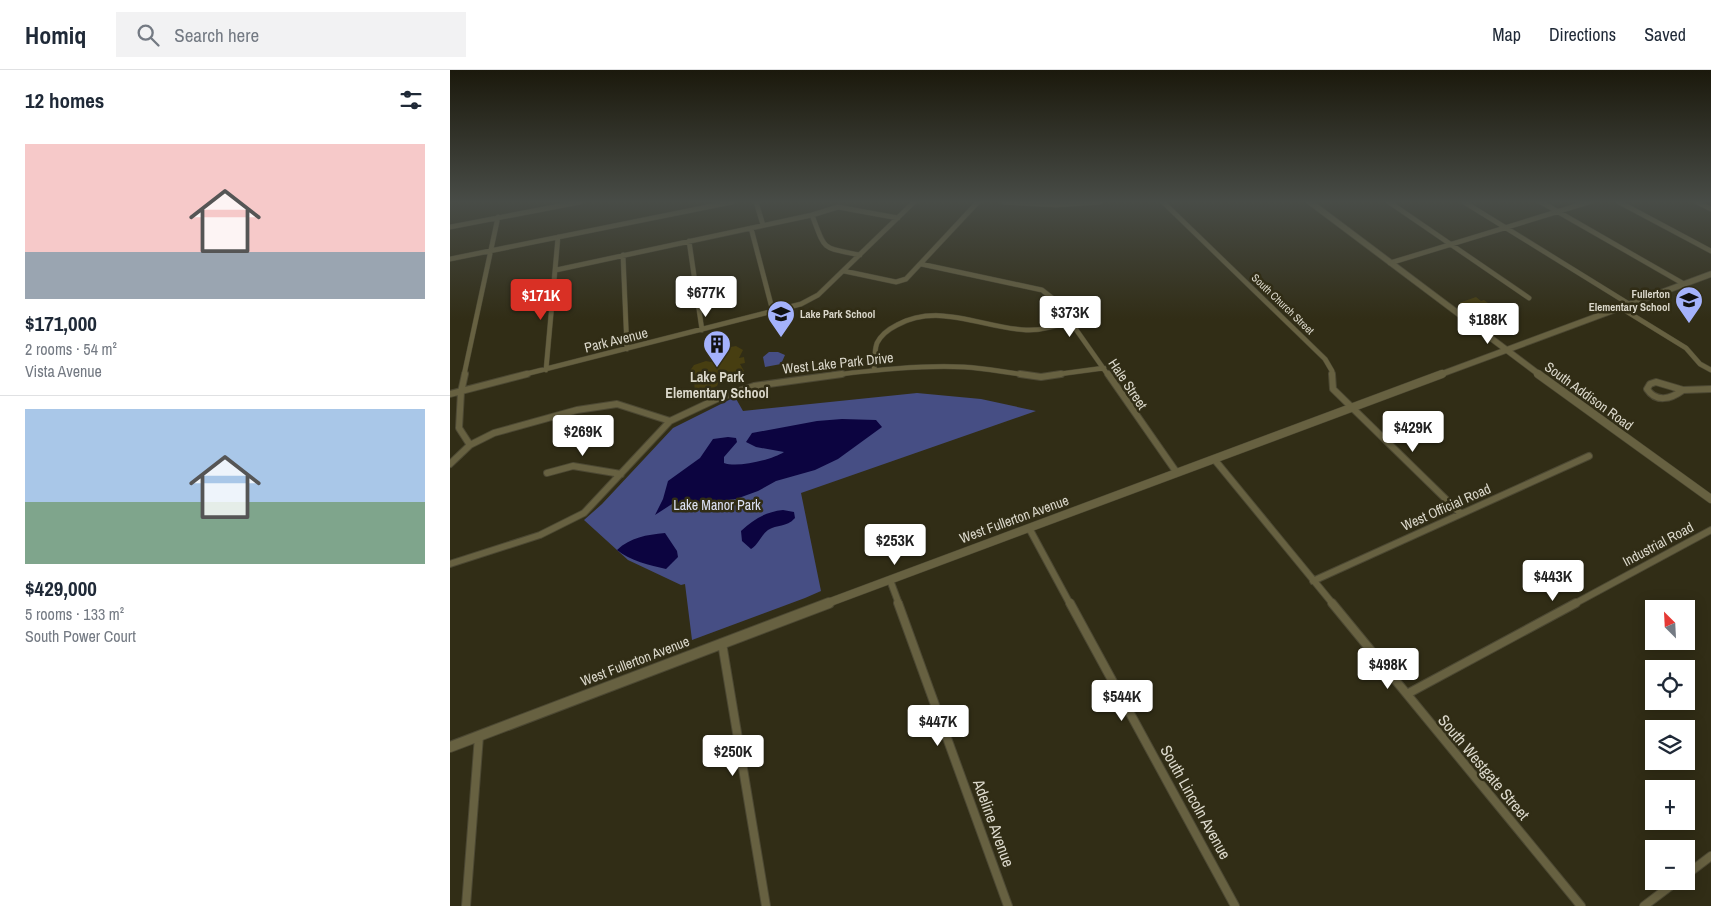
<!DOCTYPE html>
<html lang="en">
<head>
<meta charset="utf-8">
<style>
	body { margin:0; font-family:"Archivo Narrow",sans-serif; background:#f2f2f3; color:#1f2937; height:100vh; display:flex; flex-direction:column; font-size:19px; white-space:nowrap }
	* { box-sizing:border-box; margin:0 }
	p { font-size:16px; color:#747a83 }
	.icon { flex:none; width:28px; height:28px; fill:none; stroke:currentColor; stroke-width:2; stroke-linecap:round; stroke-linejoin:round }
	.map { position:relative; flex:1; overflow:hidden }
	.sheet { display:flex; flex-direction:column; background:#fff; width:450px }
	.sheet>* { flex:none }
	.needle { width:32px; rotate:336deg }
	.buttons { position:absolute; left:1195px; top:530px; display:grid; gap:10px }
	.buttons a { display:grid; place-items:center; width:50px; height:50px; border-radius:0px; background:#fff; box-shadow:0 2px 12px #0003; font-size:25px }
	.price { position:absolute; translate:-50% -42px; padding:0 11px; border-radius:5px; background:#fff; color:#222; font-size:16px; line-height:32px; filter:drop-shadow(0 1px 2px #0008) }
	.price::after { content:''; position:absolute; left:50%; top:30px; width:15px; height:11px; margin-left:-8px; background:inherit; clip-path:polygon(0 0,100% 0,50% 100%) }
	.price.active { background:#d93025; color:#fff }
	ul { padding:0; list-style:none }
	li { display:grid; align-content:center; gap:10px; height:265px; padding:0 25px }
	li+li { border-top:1px solid #e0e1e3 }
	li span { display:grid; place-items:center; height:155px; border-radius:0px; color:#555 }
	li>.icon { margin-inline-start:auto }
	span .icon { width:90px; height:90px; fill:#fffc; stroke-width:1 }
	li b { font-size:21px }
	h2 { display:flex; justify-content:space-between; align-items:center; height:60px; padding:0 25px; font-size:21px }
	header { display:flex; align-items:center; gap:30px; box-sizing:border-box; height:70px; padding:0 25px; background:#fff; border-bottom:1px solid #e0e1e3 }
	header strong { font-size:24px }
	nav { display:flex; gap:28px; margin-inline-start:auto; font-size:18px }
	.search { width:350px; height:45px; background:#f2f2f3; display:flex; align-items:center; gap:12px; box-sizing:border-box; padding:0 18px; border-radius:0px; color:#747a83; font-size:19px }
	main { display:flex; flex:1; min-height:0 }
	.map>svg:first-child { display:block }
	.green { fill:#464e84 }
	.water { fill:#0c0440 }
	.building { fill:#473e11 }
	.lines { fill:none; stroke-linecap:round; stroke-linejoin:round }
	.minor-far2-casing { stroke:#4c4833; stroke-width:5.5 }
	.minor-far1-casing { stroke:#4c4833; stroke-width:8 }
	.minor-casing { stroke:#4c4833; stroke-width:10 }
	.tertiary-far2-casing { stroke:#4c4833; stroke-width:7 }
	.tertiary-far1-casing { stroke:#4c4833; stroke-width:9 }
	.tertiary-casing { stroke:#4c4833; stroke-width:12 }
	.minor-far2 { stroke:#676141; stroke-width:4.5 }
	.minor-far1 { stroke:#676141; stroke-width:6 }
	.minor { stroke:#676141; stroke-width:8 }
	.tertiary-far2 { stroke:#676141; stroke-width:5.5 }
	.tertiary-far1 { stroke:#676141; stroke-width:8 }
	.tertiary { stroke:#676141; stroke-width:10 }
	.labels { text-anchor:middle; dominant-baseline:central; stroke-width:5; stroke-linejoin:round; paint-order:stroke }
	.far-poi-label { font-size:11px; font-weight:bold; fill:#dbd8cb; stroke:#312d16; text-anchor:end }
	.far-street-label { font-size:11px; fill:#dbd8cb; stroke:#312d16 }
	.street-label { font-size:14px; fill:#dbd8cb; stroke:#312d16 }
	.poi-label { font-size:14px; font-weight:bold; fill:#dbd8cb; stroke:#312d16 }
	.park-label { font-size:14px; fill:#dde2f5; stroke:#312d16 }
	.near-street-label { font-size:16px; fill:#dbd8cb; stroke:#312d16 }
</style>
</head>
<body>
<header>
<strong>Homiq</strong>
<div class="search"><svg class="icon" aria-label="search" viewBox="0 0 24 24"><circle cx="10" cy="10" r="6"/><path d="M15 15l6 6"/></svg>Search here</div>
<nav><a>Map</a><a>Directions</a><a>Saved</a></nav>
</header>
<main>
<section class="sheet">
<h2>12 homes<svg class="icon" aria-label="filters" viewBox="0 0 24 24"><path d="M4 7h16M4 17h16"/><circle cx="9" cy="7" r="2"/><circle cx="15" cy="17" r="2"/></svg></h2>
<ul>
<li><span style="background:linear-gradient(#f6c9c9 70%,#9aa5b1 0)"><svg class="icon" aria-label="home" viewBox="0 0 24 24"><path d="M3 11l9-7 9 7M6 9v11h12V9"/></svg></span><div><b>$171,000</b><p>2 rooms · 54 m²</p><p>Vista Avenue</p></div></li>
<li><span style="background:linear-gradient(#a9c7e8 60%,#7fa58c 0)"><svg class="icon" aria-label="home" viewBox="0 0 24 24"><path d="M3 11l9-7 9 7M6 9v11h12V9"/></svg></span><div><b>$429,000</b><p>5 rooms · 133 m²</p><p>South Power Court</p></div></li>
</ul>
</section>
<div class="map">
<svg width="1261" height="836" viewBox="0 0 1261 836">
	<rect width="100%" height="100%" fill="#312d16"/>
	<path class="green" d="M319 282H328L335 285 331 294 315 297 313 287Z
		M467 323 531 329 586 341 351 423 371 521 355 528 242 570 235 514 231 515 178 490 134 450 152 434 223 358 285 327 293 341Z"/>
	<path class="water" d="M392 349 426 350 432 357 388 389 365 400 326 411 308 421 286 429 242 434 232 433 222 434 205 445 213 429 218 411 250 388 263 369 278 367 286 368 287 372 274 387V393C287 398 322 390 334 382L306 377 296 372 302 363 367 351Z
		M333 440 344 442 345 448C336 458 327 454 318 460 311 465 309 474 301 479L292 471 291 461C304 449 315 442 333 440Z
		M215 463 227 481 228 487 216 499C200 495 180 491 167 480 181 467 196 465 215 463Z"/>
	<path class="building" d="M1026 227 1031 231 1034 230 1057 247 1048 250 1027 235 1019 238 1009 233Z
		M286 276 293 280 289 288 294 287 295 293 290 294 294 301 288 308 276 311 270 309 267 316 256 321 245 320 244 313 247 310 239 302 244 295 256 291 261 292 268 288 267 284 275 278Z"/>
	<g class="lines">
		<g class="minor-far2-casing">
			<path id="minor-far2" d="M306 132 313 155
				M554 132 606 135 650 132
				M713 132 875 289 882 301V305
				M939 132 1079 228
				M1014 132 1179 234
				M1091 132 1234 214
				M1169 132 1261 181
				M1247 132 1261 139
				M362 145C376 182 371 177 410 185
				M0 157 130 132
				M301 158 323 242
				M239 171 252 260
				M173 185 177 279
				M0 189 282 132
				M940 193 1139 132
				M471 194 592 220 606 231 658 305
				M106 200 362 145 388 137 448 148
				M394 201 446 212 456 209 528 132
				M1171 238 1236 278 1250 294 1261 300
				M96 300 108 167
				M424 300C425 291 424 281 427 273 431 265 439 259 447 255 489 232 533 258 576 260 591 261 607 256 621 251
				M14 305 48 147
				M72 305 351 234 368 225 464 132
				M383 305C426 300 470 295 514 297 536 298 558 303 579 305
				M602 305 654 298"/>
		</g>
		<g class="minor-far1-casing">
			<path id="minor-far1" d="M15 304 11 322 9 358 20 375
				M570 304 591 307 611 304
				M658 304 727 403
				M882 304 883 319 1011 444
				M1206 312 1233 320C1221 329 1206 333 1197 319L1200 314Z
				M1233 320 1261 319
				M0 324 77 304
				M764 389 883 534
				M0 394 20 375 44 363 127 340 167 334 220 351
				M97 403 123 396 171 404
				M579 458 620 534
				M0 494 90 465 134 443 220 351 271 327 304 316 392 304
				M440 510 449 534
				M863 511 1139 386
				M1124 534 1261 460"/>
		</g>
		<g class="minor-casing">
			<path id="minor" d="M448 533 558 836
				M620 533 785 836
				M882 533 1131 836
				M272 573 316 836
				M957 624 1126 533
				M1236 805 1261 786
				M16 836 29 666
				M1194 836 1227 811"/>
		</g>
		<g class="tertiary-far2-casing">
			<path id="tertiary-far2" d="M860 132 1090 305
				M989 305 1261 204"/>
		</g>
		<g class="tertiary-far1-casing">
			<path id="tertiary-far1" d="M1088 304 1261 429
				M375 534 992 304"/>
		</g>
		<g class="tertiary-casing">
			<path id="tertiary" d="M0 677 379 533"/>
		</g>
		<use href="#minor-far2" class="minor-far2"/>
		<use href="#minor-far1" class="minor-far1"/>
		<use href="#minor" class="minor"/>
		<use href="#tertiary-far2" class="tertiary-far2"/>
		<use href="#tertiary-far1" class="tertiary-far1"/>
		<use href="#tertiary" class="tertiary"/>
	</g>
	<linearGradient id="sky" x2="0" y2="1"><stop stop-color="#1b190c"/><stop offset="0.53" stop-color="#484c47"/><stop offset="1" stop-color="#484c47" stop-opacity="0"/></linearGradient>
	<rect width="1261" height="249" fill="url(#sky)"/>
	<defs>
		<g id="school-pin" transform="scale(1.4375)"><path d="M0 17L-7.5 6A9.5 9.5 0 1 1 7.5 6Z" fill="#a4b2fc" stroke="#312d16"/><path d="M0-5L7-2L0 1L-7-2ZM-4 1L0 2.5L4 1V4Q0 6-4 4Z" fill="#111"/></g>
		<g id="building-pin" transform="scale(1.4375)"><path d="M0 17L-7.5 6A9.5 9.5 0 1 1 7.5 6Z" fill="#a4b2fc" stroke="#312d16"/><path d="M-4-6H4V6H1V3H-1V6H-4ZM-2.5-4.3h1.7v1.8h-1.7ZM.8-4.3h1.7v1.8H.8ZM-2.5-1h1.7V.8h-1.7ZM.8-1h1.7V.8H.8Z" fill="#111"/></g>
	</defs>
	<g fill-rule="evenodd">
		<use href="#school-pin" x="1239" y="230"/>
		<use href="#school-pin" x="331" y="244"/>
		<use href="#building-pin" x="267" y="274"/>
	</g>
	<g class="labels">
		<g class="far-poi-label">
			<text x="1220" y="224">Fullerton<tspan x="1220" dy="13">Elementary School</tspan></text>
			<text x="350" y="244" text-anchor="start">Lake Park School</text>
		</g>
		<g class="far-street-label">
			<text transform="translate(833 234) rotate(44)">South Church Street</text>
		</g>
		<g class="street-label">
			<text transform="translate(166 270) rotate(-14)">Park Avenue</text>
			<text transform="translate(388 293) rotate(-6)">West Lake Park Drive</text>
			<text transform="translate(678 314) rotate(56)">Hale Street</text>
			<text transform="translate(1139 326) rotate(36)">South Addison Road</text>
			<text transform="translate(996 437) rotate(-24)">West Official Road</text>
			<text transform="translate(564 449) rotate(-20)">West Fullerton Avenue</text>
			<text transform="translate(1208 474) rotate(-28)">Industrial Road</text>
			<text transform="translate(185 591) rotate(-21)">West Fullerton Avenue</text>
		</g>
		<g class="poi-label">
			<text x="267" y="307">Lake Park<tspan x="267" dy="16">Elementary School</tspan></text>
		</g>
		<g class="park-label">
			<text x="267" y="435">Lake Manor Park</text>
		</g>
		<g class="near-street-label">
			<text transform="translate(1034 697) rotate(50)">South Westgate Street</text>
			<text transform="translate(746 732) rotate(61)">South Lincoln Avenue</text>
			<text transform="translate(544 753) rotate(70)">Adeline Avenue</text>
		</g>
	</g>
</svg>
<div class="buttons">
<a><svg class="needle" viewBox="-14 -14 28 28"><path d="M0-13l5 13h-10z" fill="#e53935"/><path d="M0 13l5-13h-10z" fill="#747a83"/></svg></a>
<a><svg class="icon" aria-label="locate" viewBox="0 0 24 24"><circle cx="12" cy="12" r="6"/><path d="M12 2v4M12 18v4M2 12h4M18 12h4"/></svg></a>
<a><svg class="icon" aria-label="layers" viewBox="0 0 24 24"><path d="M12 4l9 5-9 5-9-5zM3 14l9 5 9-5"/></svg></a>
<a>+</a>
<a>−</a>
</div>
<b class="price" style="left:256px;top:248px">$677K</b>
<b class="price active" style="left:91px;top:251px">$171K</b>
<b class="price" style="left:620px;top:268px">$373K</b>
<b class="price" style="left:1038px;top:275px">$188K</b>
<b class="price" style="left:963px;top:383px">$429K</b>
<b class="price" style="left:133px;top:387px">$269K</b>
<b class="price" style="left:445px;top:496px">$253K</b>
<b class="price" style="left:1103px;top:532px">$443K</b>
<b class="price" style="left:938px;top:620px">$498K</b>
<b class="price" style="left:672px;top:652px">$544K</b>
<b class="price" style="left:488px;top:677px">$447K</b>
<b class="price" style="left:283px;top:707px">$250K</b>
</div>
</main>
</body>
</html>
